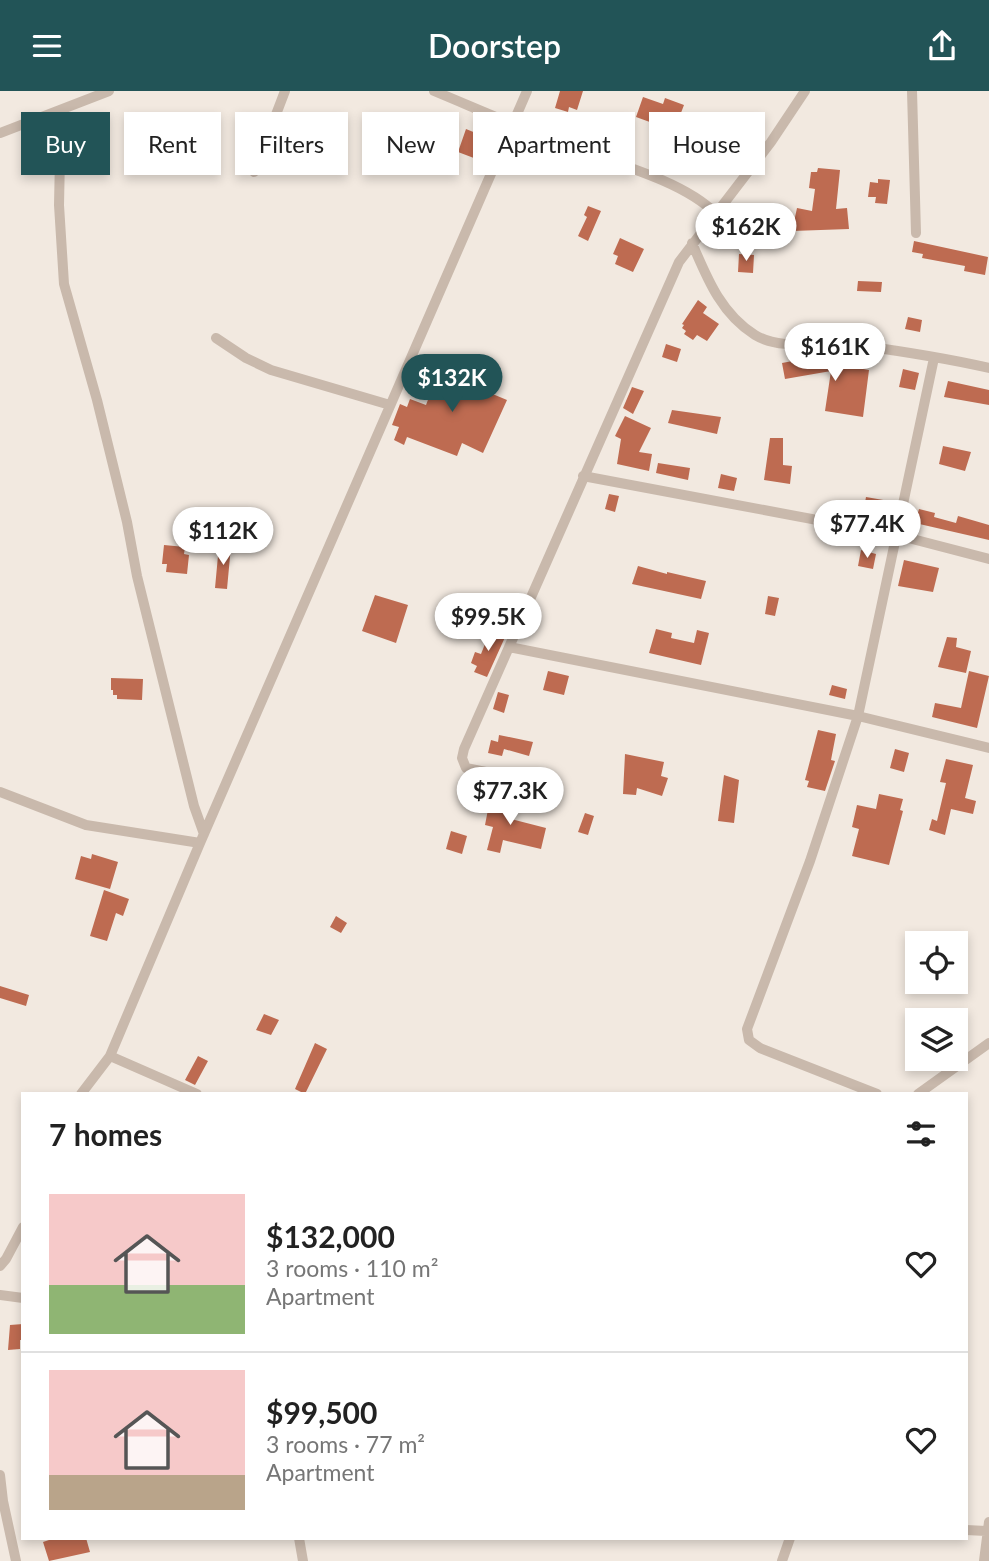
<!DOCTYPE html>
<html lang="en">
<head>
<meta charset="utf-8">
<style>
	body { margin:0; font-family:Lato,sans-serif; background:#f2f2f2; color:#222; height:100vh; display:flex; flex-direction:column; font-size:26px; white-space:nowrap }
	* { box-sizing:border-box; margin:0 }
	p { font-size:23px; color:#767676 }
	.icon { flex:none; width:38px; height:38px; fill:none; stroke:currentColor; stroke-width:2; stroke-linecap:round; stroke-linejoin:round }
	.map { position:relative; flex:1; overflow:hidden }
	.drawer { position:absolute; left:21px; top:1001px; width:947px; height:448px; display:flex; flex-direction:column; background:#fff; border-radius:0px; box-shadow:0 4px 10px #0003 }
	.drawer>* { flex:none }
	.banner { position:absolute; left:21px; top:21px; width:948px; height:63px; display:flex; gap:14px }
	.controls { position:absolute; left:905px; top:840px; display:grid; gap:14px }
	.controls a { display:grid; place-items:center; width:63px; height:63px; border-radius:0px; background:#fff; box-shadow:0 4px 10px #0003; font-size:35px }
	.price { position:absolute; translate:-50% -60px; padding:0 16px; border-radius:24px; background:#fff; color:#222; font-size:23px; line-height:46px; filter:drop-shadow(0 2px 4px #0008) }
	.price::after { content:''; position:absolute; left:50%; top:42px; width:21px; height:16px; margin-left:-10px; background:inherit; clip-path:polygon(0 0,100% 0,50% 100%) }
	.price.active { background:#225457; color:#fff }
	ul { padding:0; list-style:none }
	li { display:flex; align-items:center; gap:21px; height:175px; padding:0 28px }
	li+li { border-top:2px solid #e0e0e0 }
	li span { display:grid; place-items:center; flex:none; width:196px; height:140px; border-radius:0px; color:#555 }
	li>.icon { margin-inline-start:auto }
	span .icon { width:84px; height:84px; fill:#fffc; stroke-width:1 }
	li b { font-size:30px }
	h2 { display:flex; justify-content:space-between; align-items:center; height:84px; padding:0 28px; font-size:30px }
	.chip { padding:0 24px; border-radius:0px; background:#fff; box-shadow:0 4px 10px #0003; font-size:24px; line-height:63px }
	.chip.active { background:#225457; color:#fff }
	header { display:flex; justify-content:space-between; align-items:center; height:91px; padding:0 28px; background:#225457; color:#fff; font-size:32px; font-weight:600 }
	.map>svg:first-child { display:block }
	.building { fill:#be6b51 }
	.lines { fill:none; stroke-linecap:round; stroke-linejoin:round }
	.minor { stroke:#c9b9ac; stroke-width:10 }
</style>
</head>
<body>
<header><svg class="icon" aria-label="menu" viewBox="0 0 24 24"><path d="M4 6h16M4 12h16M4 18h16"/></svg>Doorstep<svg class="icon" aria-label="share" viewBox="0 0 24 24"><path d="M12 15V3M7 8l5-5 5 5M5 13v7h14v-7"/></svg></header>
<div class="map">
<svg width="989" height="1470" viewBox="0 0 989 1470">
	<rect width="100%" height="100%" fill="#f2e9e0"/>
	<path class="building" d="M560 0H583L577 19 569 16 568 21 555 17Z
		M643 6 663 13 665 7 684 14 679 27 696 37 688 51 658 34 636 26Z
		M466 38 493 49 492 55 494 56 487 72 458 61Z
		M818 77 840 79 836 118 847 117 849 138 792 140 797 117 812 120 815 98 809 97 811 81H817Z
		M878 88 890 89 887 113 875 112 876 106H868L870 91 878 92Z
		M588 115 601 120 588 150 578 145 587 126 584 124Z
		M620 147 644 158 633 181 615 173 618 165 613 163Z
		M914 150 988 166 985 184 964 180 965 175 922 167 923 163 912 161Z
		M739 163 754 164 753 182 738 181Z
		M858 190 882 191 881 201 857 200Z
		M698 209 707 216 703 222 719 233 707 250 697 244 693 249 684 243 686 240 682 237 684 234 682 233Z
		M908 226 922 229 920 241 905 238Z
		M666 253 681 258 677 271 662 266Z
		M819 265V268L856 274 852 276 869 279 863 326 825 320 831 280 785 288 782 272Z
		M442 272 487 290 483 299 507 309 483 362 462 352 457 365 407 346 404 354 394 349 399 336 392 334 400 313 407 316 410 308 426 314Z
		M903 278 919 282 915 299 899 296Z
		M948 290 989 299V314L944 306Z
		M632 296 644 300 633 323 623 317Z
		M672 319 721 326 717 343 668 332Z
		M625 325 651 337 639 361 652 363 649 380 617 373 621 348 615 345Z
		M770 347H783V374L792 375 790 393 764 389Z
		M943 355 971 361 965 380 939 373Z
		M658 372 690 377 688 389 656 382Z
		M721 383 737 387 734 400 718 397Z
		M609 403 619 405 615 421 605 418Z
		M866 406 889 410 885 427 863 422Z
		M919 418 935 422 934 426 956 432 958 425 989 434V449L915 432Z
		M164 454 185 456 184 463 189 464 187 483 166 481 167 473H162Z
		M219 454 231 455 227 498 215 497Z
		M861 459 876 463 873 478 858 475Z
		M904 469 939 477 933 501 898 495Z
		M638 475 667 483V481L706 490 701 508 632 493Z
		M375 504 408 514 396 552 362 540Z
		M768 505 779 507 775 525 765 523Z
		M491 538 506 544 487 586 474 581 477 575 471 572 475 561 481 563Z
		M656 538 672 542 671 547 694 552 697 539 709 542 701 574 649 562Z
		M947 546 957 547 956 556 971 560 966 582 938 576Z
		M548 580 569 585 564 604 543 599Z
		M969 580 989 585 977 637 932 626 935 612 961 617Z
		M111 587 143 588 142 609 117 608V604H113V599H111Z
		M832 594 847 598 845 608 829 604Z
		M498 601 509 604 504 622 493 618Z
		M818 639 836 643 831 669 835 670 825 700 807 696 809 690 805 689Z
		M499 644 533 651 529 665 504 658 502 665 488 662 491 649 498 651Z
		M895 658 909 662 904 681 890 677Z
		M625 663 664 671 661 685 668 687 662 705 637 697 636 704 623 703Z
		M946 668 973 674 965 707 976 710 973 723 951 718 945 744 929 739 932 728 937 730 946 692 940 691Z
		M724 684 739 689 734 732 718 730Z
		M491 703 505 707 504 710 514 713 511 728 546 737 541 758 503 749 500 762 487 759 493 736 485 734Z
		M879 703 903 708 900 719 903 720 889 774 852 765 859 738 852 736 857 714 876 718Z
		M585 722 594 725 588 744 578 741Z
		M451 740 467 745 462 763 446 758Z
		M92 763 118 771 110 798 75 788 81 765 91 768Z
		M104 799 129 808 123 825 116 822 107 850 90 845Z
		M336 825 347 832 341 842 330 836Z
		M0 895 29 904 26 915 0 907Z
		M264 923 279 929 271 944 256 939Z
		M315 952 327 958 305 1003 295 998Z
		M198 965 208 970 195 994 185 989Z
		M23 1233V1249H20V1258L8 1259 10 1234Z
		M55 1447H86L90 1461 49 1470 43 1451Z"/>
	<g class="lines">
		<path class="minor" d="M434 0C477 18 521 37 564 54 610 71 683 89 716 123
			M912 0 916 142
			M61 19 59 114 64 193 97 309 127 431 137 485 194 715 204 743
			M0 42 109 0
			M254 81 285 0
			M692 152C707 187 721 223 755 244 783 261 825 249 856 254 900 260 946 267 989 277
			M216 247 246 267 271 279 390 314
			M583 385 897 444 989 468
			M509 556 858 625 989 657
			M546 693 466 677 462 667 464 658 679 171 771 51 805 0
			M0 701 86 734 200 752
			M110 965 197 1003
			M81 1003 110 965 200 752 527 0
			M877 1003 760 957 749 949 747 938 810 770 858 625 934 267
			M918 1003 989 952
			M0 1175 6 1168 23 1136
			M0 1204 23 1207
			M0 1384 3 1410 16 1470
			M966 1439 986 1440
			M299 1447 303 1470
			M782 1470 790 1447
			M984 1470 989 1431"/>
	</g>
</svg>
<div class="controls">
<a><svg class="icon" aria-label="locate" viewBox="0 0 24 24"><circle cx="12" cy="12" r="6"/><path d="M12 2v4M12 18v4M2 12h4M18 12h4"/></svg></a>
<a><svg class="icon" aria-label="layers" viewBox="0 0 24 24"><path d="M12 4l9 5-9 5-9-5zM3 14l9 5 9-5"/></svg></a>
</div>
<b class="price" style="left:746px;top:172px">$162K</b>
<b class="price" style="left:835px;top:292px">$161K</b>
<b class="price active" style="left:452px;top:323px">$132K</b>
<b class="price" style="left:867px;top:469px">$77.4K</b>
<b class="price" style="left:223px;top:476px">$112K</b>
<b class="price" style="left:488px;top:562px">$99.5K</b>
<b class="price" style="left:510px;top:736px">$77.3K</b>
<div class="banner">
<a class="chip active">Buy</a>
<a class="chip">Rent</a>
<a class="chip">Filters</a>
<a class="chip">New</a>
<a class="chip">Apartment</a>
<a class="chip">House</a>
</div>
<section class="drawer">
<h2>7 homes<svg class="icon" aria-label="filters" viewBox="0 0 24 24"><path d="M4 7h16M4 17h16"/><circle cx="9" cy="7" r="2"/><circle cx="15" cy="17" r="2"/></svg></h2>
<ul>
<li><span style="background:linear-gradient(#f6c9c9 65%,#8fb573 0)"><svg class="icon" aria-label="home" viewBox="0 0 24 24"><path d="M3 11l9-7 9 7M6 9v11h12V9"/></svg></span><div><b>$132,000</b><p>3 rooms · 110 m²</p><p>Apartment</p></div><svg class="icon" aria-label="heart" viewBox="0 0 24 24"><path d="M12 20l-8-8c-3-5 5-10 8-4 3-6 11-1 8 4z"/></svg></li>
<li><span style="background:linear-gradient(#f6c9c9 75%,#b9a48a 0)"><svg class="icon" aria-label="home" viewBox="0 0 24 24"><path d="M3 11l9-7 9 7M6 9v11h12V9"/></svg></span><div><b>$99,500</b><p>3 rooms · 77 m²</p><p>Apartment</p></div><svg class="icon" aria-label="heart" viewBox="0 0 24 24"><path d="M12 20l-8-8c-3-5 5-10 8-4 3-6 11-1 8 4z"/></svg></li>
</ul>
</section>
</div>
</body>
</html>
